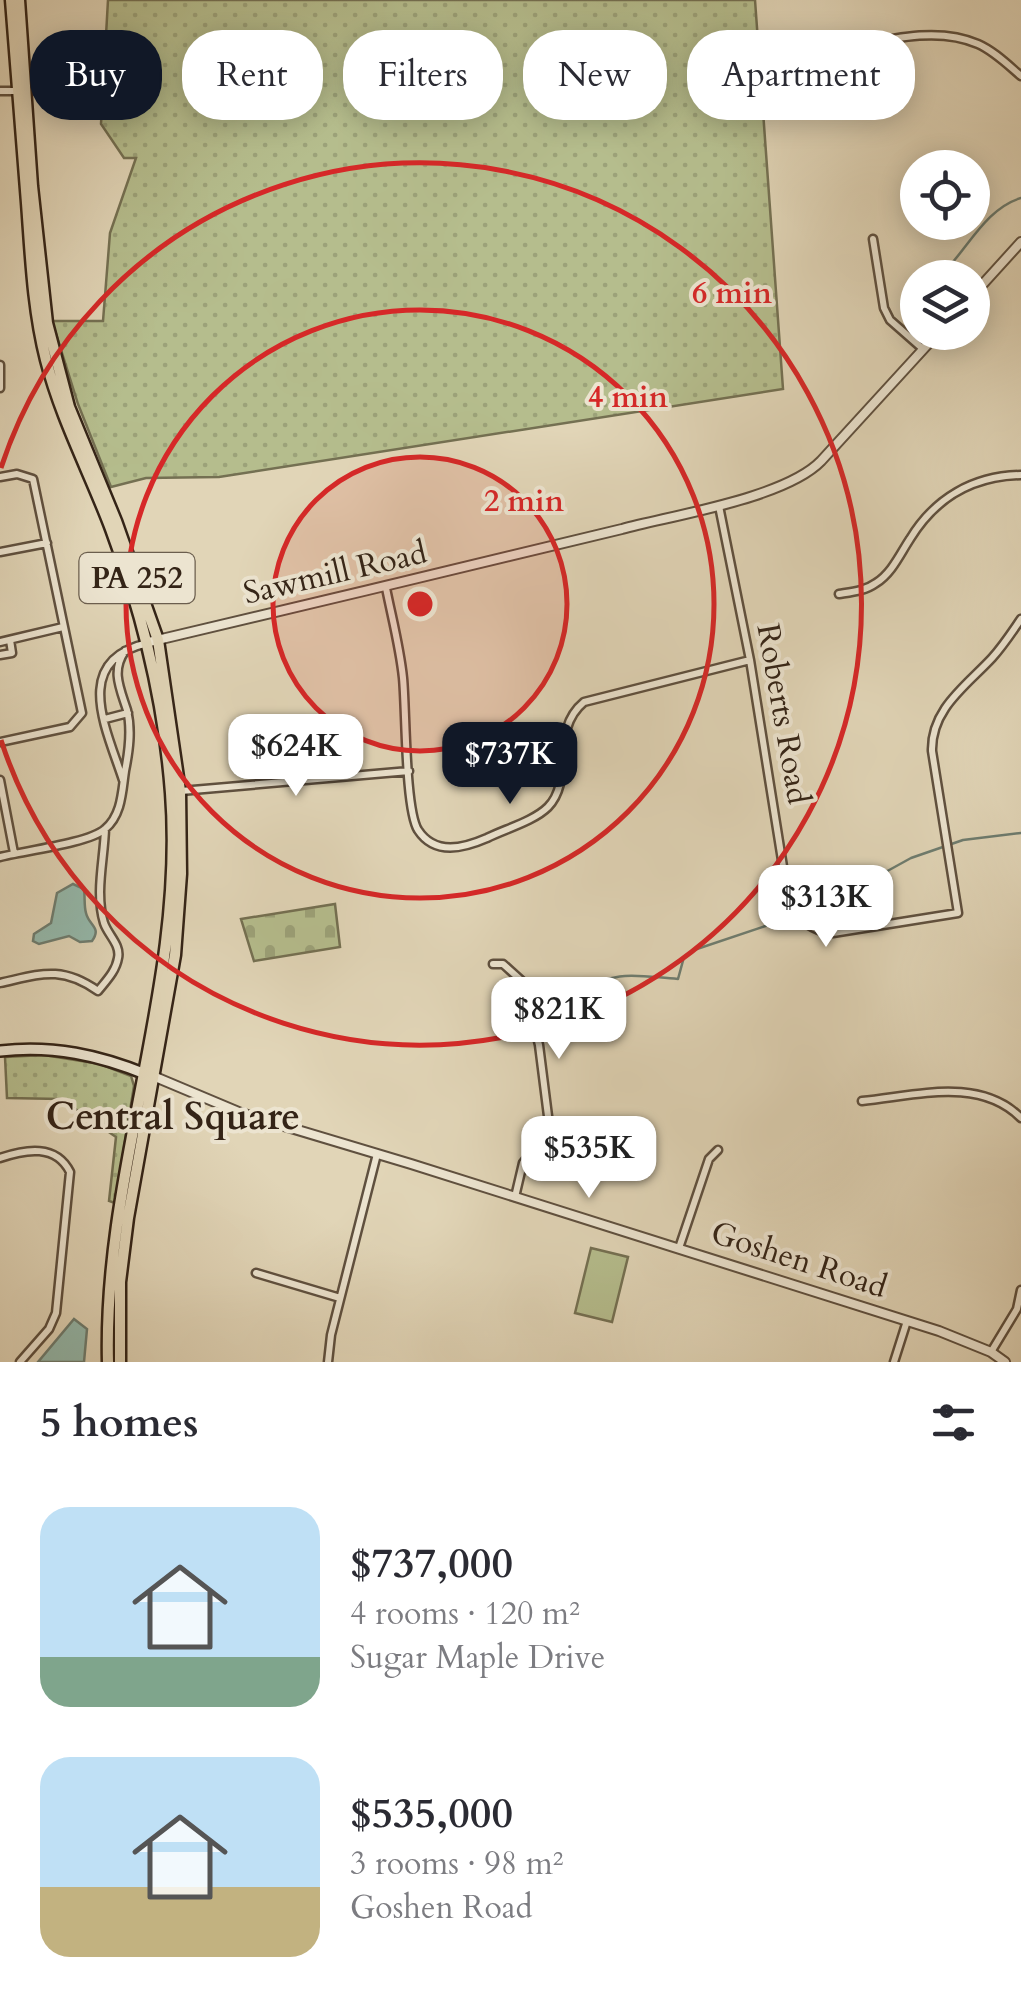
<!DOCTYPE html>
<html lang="en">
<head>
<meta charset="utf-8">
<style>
	body { margin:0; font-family:Cardo,serif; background:#f7f7f7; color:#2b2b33; height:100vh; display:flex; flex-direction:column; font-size:38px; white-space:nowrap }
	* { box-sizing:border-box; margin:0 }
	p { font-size:32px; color:#7c7c81 }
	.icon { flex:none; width:55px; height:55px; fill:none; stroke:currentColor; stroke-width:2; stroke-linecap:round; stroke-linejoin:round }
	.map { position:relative; height:1362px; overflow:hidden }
	.drawer { display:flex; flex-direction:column; background:#fff; flex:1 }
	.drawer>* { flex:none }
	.top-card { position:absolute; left:30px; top:30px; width:962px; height:90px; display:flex; gap:20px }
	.tools { position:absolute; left:900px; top:150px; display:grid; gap:20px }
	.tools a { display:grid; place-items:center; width:90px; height:90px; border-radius:50%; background:#fff; box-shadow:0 5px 25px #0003; font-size:50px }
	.price { position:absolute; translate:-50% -85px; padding:0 22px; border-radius:20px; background:#fff; color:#222; font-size:32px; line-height:65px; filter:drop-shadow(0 2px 5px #0008) }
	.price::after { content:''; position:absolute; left:50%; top:60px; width:30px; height:22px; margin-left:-15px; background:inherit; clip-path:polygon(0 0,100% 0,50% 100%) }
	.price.selected { background:#111827; color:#fff }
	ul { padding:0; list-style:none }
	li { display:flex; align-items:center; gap:30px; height:250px; padding:0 40px }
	li span { display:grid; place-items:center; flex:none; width:280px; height:200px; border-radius:30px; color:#555 }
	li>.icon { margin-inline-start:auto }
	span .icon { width:120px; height:120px; fill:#fffc; stroke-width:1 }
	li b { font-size:42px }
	h2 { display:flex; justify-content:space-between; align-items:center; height:120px; padding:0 40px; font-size:42px }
	.pill { padding:0 35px; border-radius:40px; background:#fff; box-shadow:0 5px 25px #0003; font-size:35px; line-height:90px }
	.pill.selected { background:#111827; color:#fff }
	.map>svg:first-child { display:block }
	.grass { fill:url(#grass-dots); stroke:#747052; stroke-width:2.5 }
	.cemetery { fill:url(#cemetery-stones); stroke:#747052; stroke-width:2.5 }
	.pitch { fill:#b5bd8d; stroke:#747052; stroke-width:2.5 }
	.water { fill:#94b9ac; stroke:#6e7d70; stroke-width:2.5 }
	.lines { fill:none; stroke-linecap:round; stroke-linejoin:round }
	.stream { stroke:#6e7d70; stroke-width:2.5 }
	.minor-casing { stroke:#5f503f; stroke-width:11 }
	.tertiary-casing { stroke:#5f503f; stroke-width:12 }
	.secondary-casing { stroke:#342417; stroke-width:14 }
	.primary-casing { stroke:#342417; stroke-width:15 }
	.minor { stroke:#ece4d0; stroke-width:6 }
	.tertiary { stroke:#ece4d0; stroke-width:8 }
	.secondary { stroke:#ece4d0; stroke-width:9 }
	.primary { stroke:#e1d5b7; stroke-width:10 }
	.ring { fill:none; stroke:#d62828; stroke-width:5 }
	.labels { text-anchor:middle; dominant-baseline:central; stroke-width:8; stroke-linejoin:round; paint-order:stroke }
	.shield { fill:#ece4d0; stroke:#6b5e4e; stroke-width:2.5 }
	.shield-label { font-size:30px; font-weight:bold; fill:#342417 }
	.street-label { font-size:32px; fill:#342417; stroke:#ece4d0 }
	.quarter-label { font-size:38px; font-weight:bold; fill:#342417; stroke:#ece4d0 }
	.centre { fill:#d62828; stroke:#ece4d0; stroke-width:5 }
	.ring-label { font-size:30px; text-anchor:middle; font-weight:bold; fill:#d62828; stroke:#ece4d0; stroke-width:8; stroke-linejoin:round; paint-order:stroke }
</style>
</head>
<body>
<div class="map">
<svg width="1021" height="1362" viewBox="0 0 1021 1362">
	<defs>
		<pattern id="grass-dots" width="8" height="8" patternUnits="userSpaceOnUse" patternTransform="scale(2.5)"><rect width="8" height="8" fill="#b5bd8d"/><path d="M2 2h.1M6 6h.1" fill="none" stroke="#9ca279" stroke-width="1.8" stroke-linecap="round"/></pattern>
		<pattern id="cemetery-stones" width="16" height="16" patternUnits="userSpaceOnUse" patternTransform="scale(2.5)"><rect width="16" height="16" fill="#b5bd8d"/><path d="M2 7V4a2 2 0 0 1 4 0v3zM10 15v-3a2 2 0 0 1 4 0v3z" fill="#9ca279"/></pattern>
	</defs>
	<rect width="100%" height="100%" fill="#e1d5b7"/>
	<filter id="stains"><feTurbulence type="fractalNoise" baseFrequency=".002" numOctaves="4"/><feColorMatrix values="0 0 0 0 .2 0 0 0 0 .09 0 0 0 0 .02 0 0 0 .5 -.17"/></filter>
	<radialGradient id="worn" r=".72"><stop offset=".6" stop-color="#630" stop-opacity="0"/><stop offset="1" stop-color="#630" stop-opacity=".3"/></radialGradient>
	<path class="grass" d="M108 0H755L783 389 219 477 146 478 111 487 78 404 52 321H103L110 233 136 158H124L101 124Z
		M44 1055 100 1064 131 1076 134 1086 115 1203 109 1201 116 1137 61 1099 7 1098 5 1057Z"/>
	<path class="cemetery" d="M335 904 340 947 254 961 241 919Z"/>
	<path class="pitch" d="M591 1248 628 1257 612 1322 575 1313Z"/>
	<path class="water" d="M73 884 84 889C85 896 84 907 86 913 89 926 102 927 92 941L80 942 69 936 39 944 33 941 34 934 51 923 57 893Z
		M74 1319 87 1329 84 1362H38Z"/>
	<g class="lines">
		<path class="stream" d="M952 263C972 240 990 207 1021 198
			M578 992C617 969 636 976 678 979L684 957 694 950 822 907 911 858 963 840 1021 833"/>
		<g class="minor-casing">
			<path id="minor" d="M832 51C877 43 933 24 978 44 994 51 1008 65 1021 76
				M0 91H19
				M873 239 884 308 890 320 923 349
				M0 365V388
				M0 477 17 474 33 479 82 713 70 727 0 742
				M719 506 750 660 785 879C792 908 800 930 833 933L958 913 932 751C931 709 966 686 992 658 1003 646 1012 632 1021 619
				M0 552 47 543
				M386 588C392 618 400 648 403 678 406 708 405 809 418 830 435 856 464 848 487 838 505 829 534 821 548 807 575 779 549 731 584 702L750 660
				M839 594C852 592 865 591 876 583 892 573 900 554 910 539 935 498 973 476 1021 475
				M0 642 63 627
				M0 655 12 653 10 640
				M105 719 128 713
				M0 780 14 853
				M123 780C106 728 71 660 148 643
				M181 791 409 771
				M0 857C23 851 90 843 105 829 122 815 122 791 125 771 129 751 132 730 127 710 120 688 111 671 125 651
				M493 964H503L523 982 539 1045 548 1116 544 1137 523 1163 515 1197
				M0 983C41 974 61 965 98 991 106 981 116 971 118 958 121 945 108 935 104 923 95 893 104 860 105 829
				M862 1101C915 1096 979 1076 1021 1118
				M0 1158C26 1149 56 1144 70 1172L56 1313 49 1329 20 1362
				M679 1248 709 1159 718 1150
				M256 1273 340 1298
				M991 1352 1017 1309 1021 1290
				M328 1362 331 1335 377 1154
				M894 1362 907 1321"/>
		</g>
		<g class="tertiary-casing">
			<path id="tertiary" d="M972 296 1021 242
				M149 642C307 604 464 568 622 529 674 515 785 498 821 461L939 332
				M153 1076 241 1113 411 1164 939 1331 991 1352 1005 1362"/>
		</g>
		<g class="secondary-casing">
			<path id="secondary" d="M0 1051C53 1045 99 1055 148 1075"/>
		</g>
		<g class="primary-casing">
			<path id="primary" d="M11 0C16 68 22 135 27 203 31 256 33 309 46 360 61 419 90 473 111 529 143 615 164 701 171 793 186 985 103 1170 108 1362
				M19 0 32 186 47 323 69 407 116 521 158 640 180 791 181 874 175 955 128 1218 120 1282V1362"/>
		</g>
		<use href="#minor" class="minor"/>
		<use href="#tertiary" class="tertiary"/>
		<use href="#secondary" class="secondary"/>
		<use href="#primary" class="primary"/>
	</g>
	<circle cx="420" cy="604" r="147" fill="#d62828" fill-opacity=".12"/>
	<g class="ring">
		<circle cx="420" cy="604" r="147"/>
		<circle cx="420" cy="604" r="294"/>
		<path d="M1 468A441 441 0 1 1 1 740"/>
	</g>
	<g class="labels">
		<rect class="shield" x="79.5" y="553" width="115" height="50" rx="8"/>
		<g class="shield-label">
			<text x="137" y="578">PA 252</text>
		</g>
		<g class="street-label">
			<text transform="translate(335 573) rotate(-13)">Sawmill Road</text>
			<text transform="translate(783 714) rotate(80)">Roberts Road</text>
			<text transform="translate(799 1260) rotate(18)">Goshen Road</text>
		</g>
		<g class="quarter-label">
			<text x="173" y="1117">Central Square</text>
		</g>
	</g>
	<circle cx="420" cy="604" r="15" class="centre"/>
	<g class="ring-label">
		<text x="732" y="303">6 min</text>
		<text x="628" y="407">4 min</text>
		<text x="524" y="511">2 min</text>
	</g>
	<rect width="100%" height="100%" filter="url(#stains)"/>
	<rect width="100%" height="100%" fill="url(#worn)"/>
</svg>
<div class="tools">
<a><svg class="icon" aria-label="locate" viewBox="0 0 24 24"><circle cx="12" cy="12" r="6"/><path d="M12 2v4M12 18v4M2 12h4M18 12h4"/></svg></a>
<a><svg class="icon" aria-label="layers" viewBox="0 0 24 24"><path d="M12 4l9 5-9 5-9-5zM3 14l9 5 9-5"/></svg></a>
</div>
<b class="price" style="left:296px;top:799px">$624K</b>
<b class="price selected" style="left:510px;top:807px">$737K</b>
<b class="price" style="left:826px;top:950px">$313K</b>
<b class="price" style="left:559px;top:1062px">$821K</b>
<b class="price" style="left:589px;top:1201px">$535K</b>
<div class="top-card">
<a class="pill selected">Buy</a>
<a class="pill">Rent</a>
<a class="pill">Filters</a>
<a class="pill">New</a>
<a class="pill">Apartment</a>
</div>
</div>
<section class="drawer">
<h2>5 homes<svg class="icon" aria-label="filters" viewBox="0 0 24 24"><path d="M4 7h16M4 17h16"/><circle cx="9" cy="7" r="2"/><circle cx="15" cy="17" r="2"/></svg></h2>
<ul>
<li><span style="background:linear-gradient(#bfe0f5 75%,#7fa58c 0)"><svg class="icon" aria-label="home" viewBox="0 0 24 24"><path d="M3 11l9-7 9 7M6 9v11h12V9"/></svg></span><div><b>$737,000</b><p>4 rooms · 120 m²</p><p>Sugar Maple Drive</p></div></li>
<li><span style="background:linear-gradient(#bfe0f5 65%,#c2b280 0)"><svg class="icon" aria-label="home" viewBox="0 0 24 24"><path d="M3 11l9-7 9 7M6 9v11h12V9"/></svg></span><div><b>$535,000</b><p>3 rooms · 98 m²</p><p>Goshen Road</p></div></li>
</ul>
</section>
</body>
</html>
